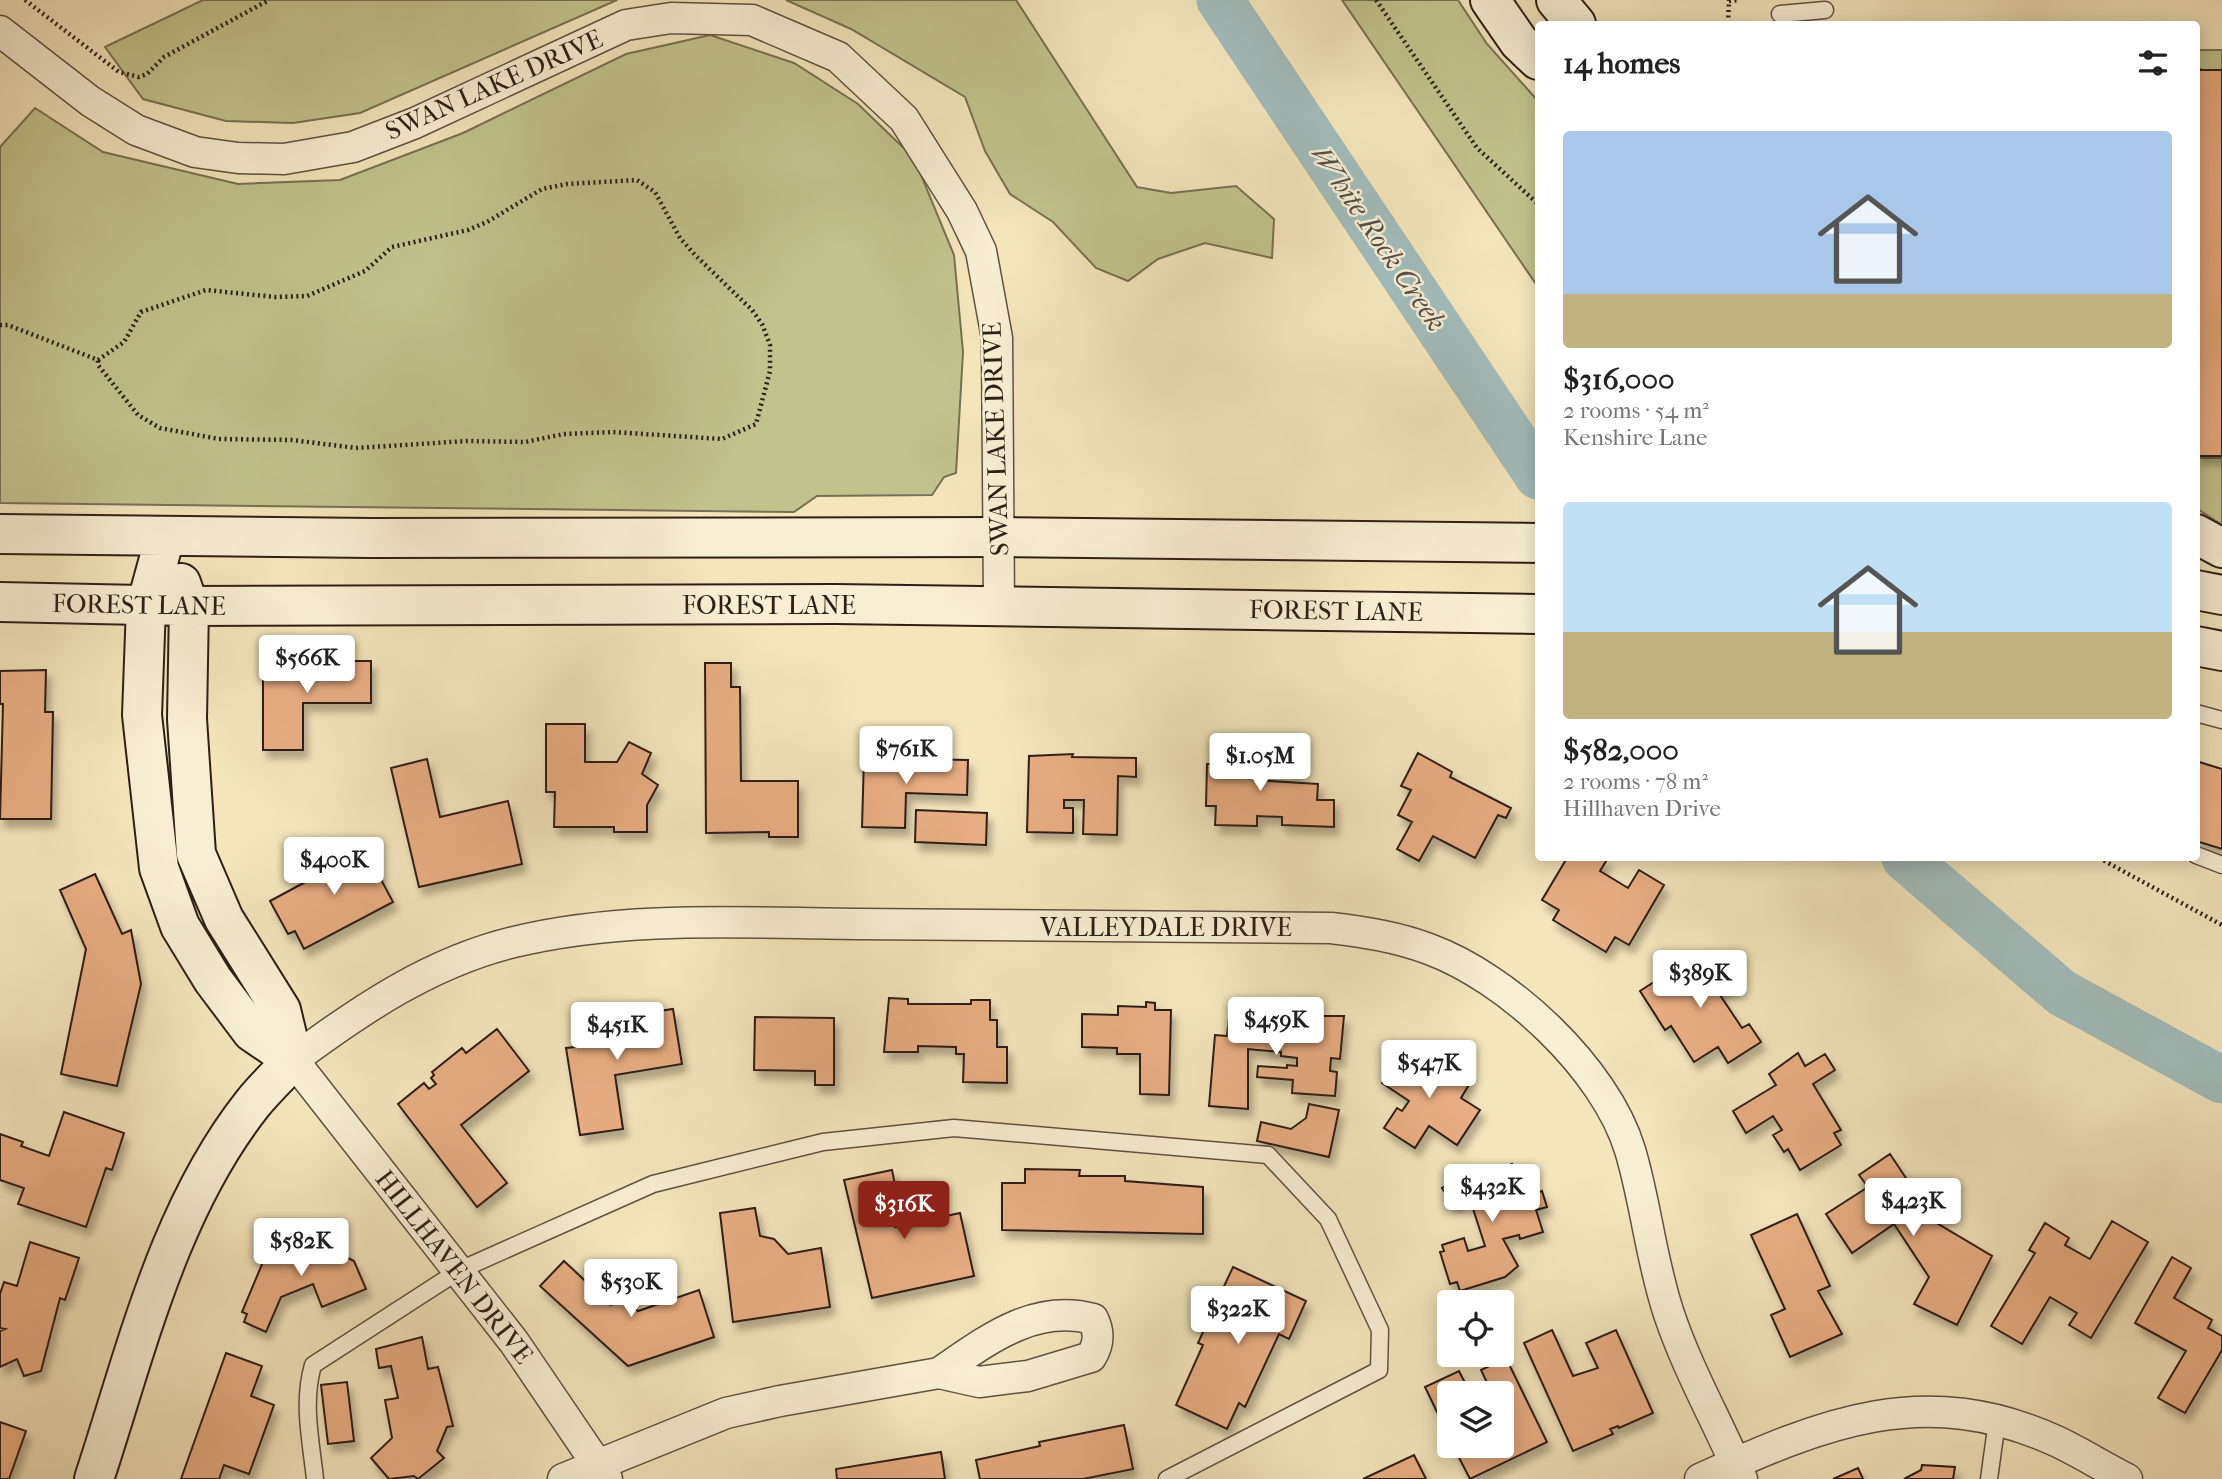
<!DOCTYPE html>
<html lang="en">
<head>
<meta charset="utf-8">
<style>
	body { margin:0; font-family:"IM FELL French Canon",serif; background:#f6f6f6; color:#222; height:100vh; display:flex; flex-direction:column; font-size:26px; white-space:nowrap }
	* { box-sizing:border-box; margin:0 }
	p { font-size:23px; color:#767676 }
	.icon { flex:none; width:38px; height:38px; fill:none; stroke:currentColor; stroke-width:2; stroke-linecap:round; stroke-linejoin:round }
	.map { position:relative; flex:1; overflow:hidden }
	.details { position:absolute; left:1535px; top:21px; width:665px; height:840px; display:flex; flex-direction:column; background:#fff; border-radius:7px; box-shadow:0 4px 18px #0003 }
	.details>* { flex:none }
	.tools { position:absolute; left:1437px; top:1290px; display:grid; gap:14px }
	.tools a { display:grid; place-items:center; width:77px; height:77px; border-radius:7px; background:#fff; box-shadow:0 4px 18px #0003; font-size:35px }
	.price { position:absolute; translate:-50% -60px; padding:0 16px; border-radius:7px; background:#fff; color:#222; font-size:23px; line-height:46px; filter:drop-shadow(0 2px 4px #0008) }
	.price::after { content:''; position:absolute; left:50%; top:42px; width:21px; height:16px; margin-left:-10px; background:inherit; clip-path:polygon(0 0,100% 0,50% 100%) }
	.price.current { background:#8f2418; color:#fff }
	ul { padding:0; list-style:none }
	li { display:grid; align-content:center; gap:14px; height:371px; padding:0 28px }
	li span { display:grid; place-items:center; height:217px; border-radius:7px; color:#555 }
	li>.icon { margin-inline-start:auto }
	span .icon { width:126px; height:126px; fill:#fffc; stroke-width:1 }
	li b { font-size:30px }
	h2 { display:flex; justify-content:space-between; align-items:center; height:84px; padding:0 28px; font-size:30px }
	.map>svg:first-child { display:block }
	.green { fill:#c1c38c; stroke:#787052; stroke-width:2 }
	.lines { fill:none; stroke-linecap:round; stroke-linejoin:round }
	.river { stroke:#a1bcbb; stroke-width:47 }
	.building { fill:#e8ad82; stroke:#2f1e17; stroke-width:2; filter:url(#shadow) }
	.lane-casing { stroke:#605040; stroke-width:19 }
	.street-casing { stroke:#605040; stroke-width:33 }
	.secondary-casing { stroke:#2f1e17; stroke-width:42 }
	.path { stroke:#2f1e17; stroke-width:4.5; stroke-dasharray:2 3.5; stroke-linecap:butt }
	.lane { stroke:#f8eed3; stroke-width:16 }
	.street { stroke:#f8eed3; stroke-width:30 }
	.secondary { stroke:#f8eed3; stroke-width:38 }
	.labels { text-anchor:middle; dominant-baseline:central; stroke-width:5; stroke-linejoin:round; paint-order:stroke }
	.street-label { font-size:26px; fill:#2f1e17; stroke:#f8eed3 }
	.water-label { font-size:28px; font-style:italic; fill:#514d48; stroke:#f8eed3 }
</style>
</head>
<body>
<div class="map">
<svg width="2222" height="1479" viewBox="0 0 2222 1479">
	<defs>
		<filter id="shadow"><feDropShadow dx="4.5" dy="8" stdDeviation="3.5" flood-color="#0004"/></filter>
	</defs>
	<rect width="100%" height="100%" fill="#f4e5bb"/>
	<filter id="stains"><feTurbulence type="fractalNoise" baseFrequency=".00286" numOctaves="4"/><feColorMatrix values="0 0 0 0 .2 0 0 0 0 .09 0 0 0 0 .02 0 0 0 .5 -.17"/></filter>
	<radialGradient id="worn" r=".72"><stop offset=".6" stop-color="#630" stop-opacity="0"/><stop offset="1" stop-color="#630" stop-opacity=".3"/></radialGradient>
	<path class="green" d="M203 0H617L360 113 293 123 226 121 143 99 105 47Z
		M786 0H1016L1137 187 1171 193 1236 186 1274 219 1272 258 1205 243 1158 259 1128 281 1096 268 1053 222 1010 194 985 151 965 97 851 29Z
		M1342 0H1458L1487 44 1538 101V287Z
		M710 35 794 63 858 104 914 158 954 255 963 352 956 473 944 477 932 495 817 496 794 512 0 503V147L35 108 103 152 238 184 340 180 463 133 626 54Z
		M2196 50H2222V70H2196Z
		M2196 458H2222V525L2196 508Z"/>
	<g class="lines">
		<path class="river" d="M1220 0 1538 476
			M1905 858 2062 993 2222 1080"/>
	</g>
	<path class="building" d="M2196 70H2222V456H2196Z
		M263 661H371V703H303V750H263Z
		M705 663H731V687H740L741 781H798V837H769V832L706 833Z
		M46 670 45 712H53L51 819H0L3 704H0V671Z
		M546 724H585V762H617L629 742 651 753 642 774 658 785 647 805V832H614V827H554L555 792H546Z
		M1248 735 1255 736 1254 780 1318 784 1317 800H1334V827L1282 825V817L1257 816V826L1215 825 1216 806H1206L1207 764H1217V744L1247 745Z
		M1418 753 1452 772 1450 777 1511 808 1506 818 1498 815 1475 858 1433 836 1419 861 1397 849 1412 822 1398 815 1411 790 1401 786Z
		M1073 754 1072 757 1136 758V777L1118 776 1117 835 1083 834 1084 800H1064V808H1073V833L1027 832 1029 756Z
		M864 758 968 760 967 795 906 793 905 828 862 827Z
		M427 759 440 817 508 801 522 864 419 887 391 768Z
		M2196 761 2222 769V849L2196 841Z
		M916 810 987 813 986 845 915 842Z
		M359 838 393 902 304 949 295 931 288 934 270 901 337 865 330 853Z
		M1567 858H1608L1600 871 1628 888 1639 870 1664 885 1629 945 1615 937 1606 952 1553 920 1559 910 1542 900Z
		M95 874 122 934 131 930 141 984 117 1086 61 1074 86 949 60 890Z
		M1713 952 1732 982 1718 992 1742 1028 1749 1024 1761 1042 1728 1063 1718 1047 1694 1062 1671 1026 1665 1030 1640 991 1685 962 1688 968Z
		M889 998 908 999V1004H971V1000H990V1020H997V1047H1007V1083L963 1082 964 1054H956V1047L918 1046V1052H884Z
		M1146 1002 1155 1003V1010H1171L1169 1095 1140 1094V1054H1117V1048L1082 1047V1014L1118 1015V1006L1146 1007Z
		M673 1009 682 1064 615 1075 623 1129 580 1135 566 1048 575 1047 572 1030 591 1028 590 1018 613 1014V1018Z
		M1249 1016 1285 1020 1284 1032 1300 1033 1301 1016H1344L1340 1059 1331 1058 1330 1071 1337 1072 1335 1096 1292 1093 1293 1080 1257 1077 1258 1066 1287 1068V1065L1297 1066V1058L1281 1056V1052L1248 1049V1109L1209 1106 1215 1035 1227 1036 1229 1017 1242 1018V1025L1249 1026Z
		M755 1017 834 1018V1085H815V1071L754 1070Z
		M497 1029 529 1071 461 1125 507 1183 477 1207 398 1104 424 1083 429 1089 436 1084 431 1078 434 1075 432 1072 462 1048 466 1053Z
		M1420 1050 1470 1083 1461 1098 1480 1110 1457 1145 1429 1126 1415 1148 1384 1128 1397 1108 1402 1111 1409 1101 1382 1083 1398 1059 1401 1061 1405 1055 1413 1061Z
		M1798 1053 1805 1066 1825 1054 1835 1070 1813 1084 1841 1130 1834 1133 1841 1145 1800 1170 1788 1149 1784 1152 1773 1135 1782 1130 1773 1116 1746 1133 1733 1111 1776 1085 1769 1074Z
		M1309 1104 1339 1110 1329 1157 1257 1141 1261 1122 1291 1129 1306 1118Z
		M64 1112 124 1133 112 1170 106 1168 86 1227 18 1204 24 1188 0 1180V1134L23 1142 21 1146 49 1156Z
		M1890 1154 1935 1222 1992 1256 1957 1325 1914 1304 1929 1277 1894 1224 1852 1253 1826 1214 1868 1187 1859 1175Z
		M1512 1164 1517 1170 1521 1168 1536 1193 1542 1191 1547 1207 1536 1210 1543 1232 1520 1239 1519 1235 1503 1239 1518 1266 1505 1277 1460 1291 1457 1282 1450 1284 1440 1252 1444 1251 1442 1245 1464 1238 1468 1251 1485 1246 1469 1196 1453 1205 1442 1188 1475 1165 1484 1177Z
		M1025 1169 1080 1170 1079 1176H1125V1181L1203 1187V1234L1002 1230V1183H1025Z
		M892 1170 898 1200 889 1202 895 1227 960 1213 974 1276 872 1298 844 1180Z
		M755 1208 760 1236 774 1239 788 1254 821 1248 830 1307 733 1322 720 1213Z
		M1797 1214 1830 1286 1818 1291 1842 1334 1790 1357 1771 1315 1785 1309 1751 1235Z
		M2112 1221 2148 1242 2091 1338 2069 1325 2077 1313 2050 1297 2022 1344 1991 1326 2035 1253 2029 1250 2045 1223 2069 1238 2065 1245 2090 1259Z
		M314 1236 346 1252 344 1256 354 1261 366 1289 322 1307 313 1284 281 1297 266 1332 244 1322 247 1314 242 1312 265 1257Z
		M30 1242 79 1258 65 1300 60 1298 41 1371 24 1376 17 1359 0 1367V1331L5 1329 0 1328V1294L4 1282 17 1286Z
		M2172 1257 2191 1268 2174 1298 2212 1320 2208 1328 2222 1336V1350L2185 1413 2158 1398 2186 1351 2135 1323Z
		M564 1261 611 1305 621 1295 638 1311 699 1290 714 1337 628 1366 540 1286Z
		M1233 1267 1306 1301 1289 1339 1279 1334 1245 1407 1239 1403 1227 1429 1176 1405 1203 1345 1198 1343 1208 1321 1215 1323 1225 1300 1219 1297Z
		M1552 1330 1573 1376 1598 1368 1586 1343 1616 1330 1653 1413 1619 1428 1618 1426 1610 1429 1613 1434 1573 1451 1524 1343Z
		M422 1337 428 1369 438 1367 453 1426 447 1427 437 1451 444 1458 418 1479 414 1476 389 1479 371 1458 392 1438 385 1400 398 1398 391 1366 379 1368 376 1349Z
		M226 1353 262 1366 251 1396 274 1405 249 1474 224 1465 219 1479H181Z
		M1506 1358 1547 1442 1470 1479 1453 1446H1502V1393H1492L1481 1370Z
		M1459 1371 1470 1393H1449V1437L1425 1387Z
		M347 1382 354 1441 328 1444 321 1385Z
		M0 1422 26 1431 9 1479H0Z
		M1124 1425 1133 1469 1083 1479H980L976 1460 1040 1446 1039 1442Z
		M941 1452 945 1479H837L836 1469Z
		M1414 1455 1426 1479H1363Z
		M1922 1465 1955 1467 1953 1479H1904L1921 1470Z
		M1858 1468 1863 1479H1833Z"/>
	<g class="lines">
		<g class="lane-casing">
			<path id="lane" d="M1780 14 1825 10
				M2196 713 2222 720
				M2196 855 2222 865
				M315 1479C311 1441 302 1403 313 1365L460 1270 653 1184 823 1142 954 1128 1268 1155 1328 1219 1380 1330 1379 1370 1167 1479
				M1989 1479 1997 1421"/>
		</g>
		<g class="street-casing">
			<path id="street" d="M0 31 90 101 136 130 195 152 238 158 284 159 353 147 415 123 626 25 671 18 752 20 838 57 904 119 962 211 981 251 997 338 999 606
				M563 1479 726 1413 780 1401 939 1373 979 1382 1028 1376 1091 1357C1099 1344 1100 1333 1093 1319 1034 1303 986 1341 939 1373
				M607 1479 514 1342 293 1060C360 1010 431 962 514 942 625 915 744 923 857 924 1015 926 1173 927 1331 928 1365 932 1397 937 1429 949 1508 978 1605 1068 1630 1150 1646 1203 1651 1261 1669 1314 1688 1371 1719 1424 1742 1479
				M1700 1479C1823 1423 1924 1381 2056 1441 2080 1452 2103 1467 2127 1479"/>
		</g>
		<g class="secondary-casing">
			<path id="secondary" d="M1490 0 1519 42 1538 60
				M1556 0 1576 24
				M0 534 372 538 1000 537 1538 543
				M2196 534 2222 548
				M165 537 146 606 142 715 159 868 180 926 213 980 252 1032 293 1060
				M181 583 189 606 187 719 196 854 224 919 281 1010 293 1060
				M2196 590 2222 595
				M0 602 189 606 835 604 1538 614
				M2196 646 2222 651
				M94 1479C136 1352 168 1210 253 1103 265 1088 279 1075 293 1060"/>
		</g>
		<path class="path" d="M25 0 119 72 139 77 147 74 164 57 269 0
			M1376 0 1477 148 1538 204
			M1728 23 1729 1 1739 0
			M2196 65 2200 70
			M0 325H8L98 360 124 342 141 312 206 290 275 297 307 296 365 271 392 247 468 230 487 222 542 189 567 184 637 180 655 192 680 238 695 255 752 310 762 324 770 345V371L756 424 722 439 613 432 564 434 525 442 467 441 356 448 292 440 219 439 160 428 138 415 98 365V360
			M2099 858 2222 925"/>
		<use href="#lane" class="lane"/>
		<use href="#street" class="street"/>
		<use href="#secondary" class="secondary"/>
	</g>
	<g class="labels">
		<g class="street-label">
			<text transform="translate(494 85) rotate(-24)">SWAN LAKE DRIVE</text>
			<text transform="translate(996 439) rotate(-92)">SWAN LAKE DRIVE</text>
			<text transform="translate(139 605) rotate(1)">FOREST LANE</text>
			<text x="769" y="605">FOREST LANE</text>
			<text transform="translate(1336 611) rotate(1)">FOREST LANE</text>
			<text x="1166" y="927">VALLEYDALE DRIVE</text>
			<text transform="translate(454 1267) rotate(52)">HILLHAVEN DRIVE</text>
		</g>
		<g class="water-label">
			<text transform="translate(1379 238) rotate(56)">White Rock Creek</text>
		</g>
	</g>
	<rect width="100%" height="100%" filter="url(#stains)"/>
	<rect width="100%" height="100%" fill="url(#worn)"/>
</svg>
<div class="tools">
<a><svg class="icon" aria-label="locate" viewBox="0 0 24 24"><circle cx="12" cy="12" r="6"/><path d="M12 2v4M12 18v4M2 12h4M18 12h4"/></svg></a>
<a><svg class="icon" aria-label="layers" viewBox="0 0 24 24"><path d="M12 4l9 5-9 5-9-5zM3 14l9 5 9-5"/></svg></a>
</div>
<b class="price" style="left:307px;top:695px">$566K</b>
<b class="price" style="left:906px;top:786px">$761K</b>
<b class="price" style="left:1260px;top:793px">$1.05M</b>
<b class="price" style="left:334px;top:897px">$400K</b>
<b class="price" style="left:1700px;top:1010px">$389K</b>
<b class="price" style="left:1276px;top:1057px">$459K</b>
<b class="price" style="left:617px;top:1062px">$451K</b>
<b class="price" style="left:1429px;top:1100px">$547K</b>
<b class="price" style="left:1492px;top:1224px">$432K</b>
<b class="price" style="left:1913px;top:1238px">$423K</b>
<b class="price current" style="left:904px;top:1241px">$316K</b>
<b class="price" style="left:301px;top:1278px">$582K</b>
<b class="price" style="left:631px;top:1319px">$530K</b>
<b class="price" style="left:1238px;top:1346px">$322K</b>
<section class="details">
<h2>14 homes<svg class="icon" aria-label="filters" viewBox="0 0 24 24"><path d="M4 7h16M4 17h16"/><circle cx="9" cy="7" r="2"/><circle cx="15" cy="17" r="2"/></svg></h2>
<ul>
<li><span style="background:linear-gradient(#a9c7e8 75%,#c2b280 0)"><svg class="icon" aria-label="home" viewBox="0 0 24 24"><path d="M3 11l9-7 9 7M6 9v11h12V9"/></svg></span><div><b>$316,000</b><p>2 rooms · 54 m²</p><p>Kenshire Lane</p></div></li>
<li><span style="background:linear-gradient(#bfe0f5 60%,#c2b280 0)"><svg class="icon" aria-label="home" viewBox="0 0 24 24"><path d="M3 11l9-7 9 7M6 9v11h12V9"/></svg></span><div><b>$582,000</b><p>2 rooms · 78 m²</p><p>Hillhaven Drive</p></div></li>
</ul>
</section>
</div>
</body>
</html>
